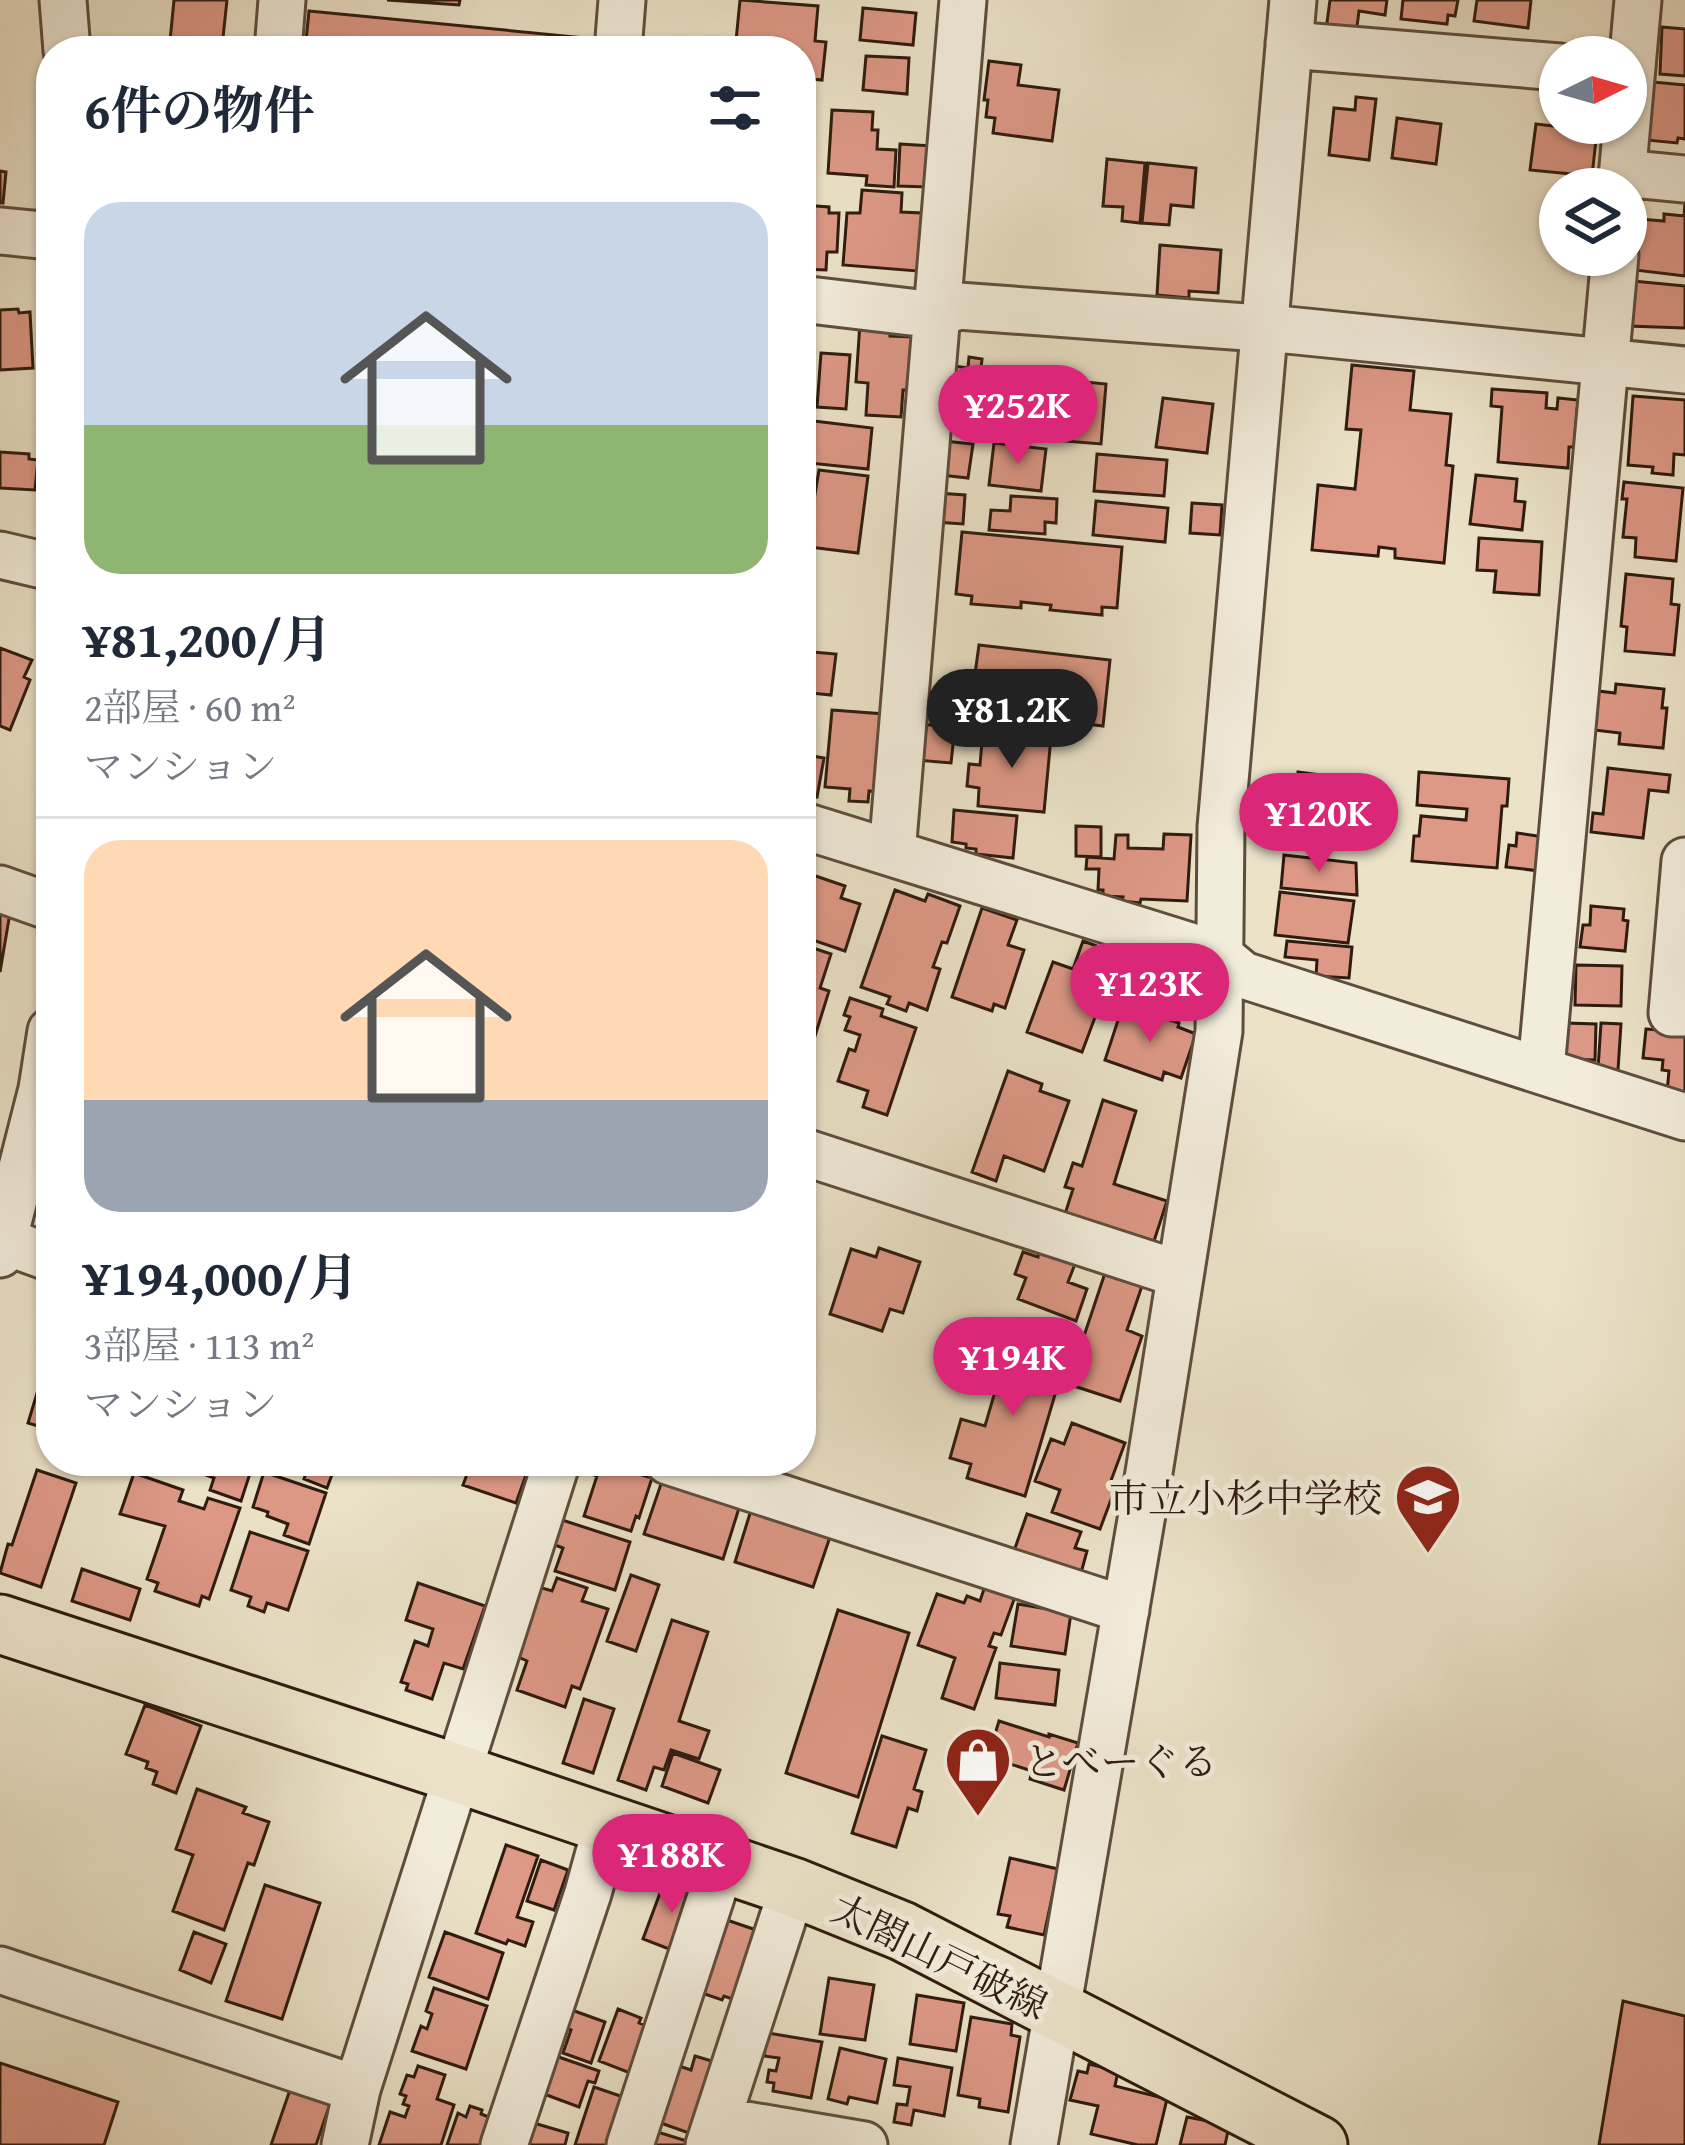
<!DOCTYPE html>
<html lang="ja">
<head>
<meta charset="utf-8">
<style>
	body { margin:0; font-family:"Gentium Book Plus","Noto Serif JP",serif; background:#f2f2f3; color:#1f2937; height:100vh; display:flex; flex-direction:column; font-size:45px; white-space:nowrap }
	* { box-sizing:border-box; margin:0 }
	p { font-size:39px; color:#747a83 }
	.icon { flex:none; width:66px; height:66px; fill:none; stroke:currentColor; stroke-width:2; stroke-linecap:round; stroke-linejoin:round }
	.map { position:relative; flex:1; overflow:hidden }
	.details { position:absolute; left:36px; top:36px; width:780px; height:1440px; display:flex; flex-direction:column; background:#fff; border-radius:48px; box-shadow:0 3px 9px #0004 }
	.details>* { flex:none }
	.needle { width:78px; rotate:85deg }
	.buttons { position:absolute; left:1539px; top:36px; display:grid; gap:24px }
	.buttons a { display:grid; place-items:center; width:108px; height:108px; border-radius:50%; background:#fff; box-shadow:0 3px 9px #0004; font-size:60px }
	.price { position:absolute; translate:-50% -102px; padding:0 27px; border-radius:42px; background:#db2777; color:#fff; font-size:39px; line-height:78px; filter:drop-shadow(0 3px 6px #0008) }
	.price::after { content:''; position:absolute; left:50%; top:72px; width:36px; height:27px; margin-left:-18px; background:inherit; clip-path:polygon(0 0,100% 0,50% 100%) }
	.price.selected { background:#222; color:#fff }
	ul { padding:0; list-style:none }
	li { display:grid; align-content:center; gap:24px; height:636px; padding:0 48px }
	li+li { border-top:3px solid #e0e1e3 }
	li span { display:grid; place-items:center; height:372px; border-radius:36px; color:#555 }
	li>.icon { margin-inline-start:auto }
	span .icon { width:216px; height:216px; fill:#fffc; stroke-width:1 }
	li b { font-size:51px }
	h2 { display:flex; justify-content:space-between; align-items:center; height:144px; padding:0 48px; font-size:51px }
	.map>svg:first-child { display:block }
	.building { fill:#dd9886; stroke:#2f1b0f; stroke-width:3 }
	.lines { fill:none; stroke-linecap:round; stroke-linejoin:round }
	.minor-casing { stroke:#5e4d3d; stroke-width:51 }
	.major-casing { stroke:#2f1b0f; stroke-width:63 }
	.minor { stroke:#f2ecdb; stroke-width:45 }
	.major { stroke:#ebe2c8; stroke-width:57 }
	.labels { text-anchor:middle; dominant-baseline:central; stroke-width:10; stroke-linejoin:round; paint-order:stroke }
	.poi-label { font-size:39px; fill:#2f1b0f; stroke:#f2ecdb; text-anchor:end }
	.street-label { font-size:39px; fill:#2f1b0f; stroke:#f2ecdb }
</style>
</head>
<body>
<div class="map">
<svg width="1685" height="2145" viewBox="0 0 1685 2145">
	<rect width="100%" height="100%" fill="#ebe2c8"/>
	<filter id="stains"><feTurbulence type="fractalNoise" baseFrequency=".00167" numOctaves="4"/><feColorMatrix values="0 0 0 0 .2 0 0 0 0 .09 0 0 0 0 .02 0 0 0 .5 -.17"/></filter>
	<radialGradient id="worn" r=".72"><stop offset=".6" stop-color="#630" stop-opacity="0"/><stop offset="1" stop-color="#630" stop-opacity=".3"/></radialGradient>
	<path class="building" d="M174 0H227L222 47 170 41Z
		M387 0H460L459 5Z
		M740 0 818 6 815 41 826 42 822 80 801 78V51H735Z
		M1330 0H1387L1385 15 1359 11 1356 34 1326 30Z
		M1403 0H1458L1455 16 1448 15 1447 24 1401 19Z
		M1477 0H1531L1528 28 1474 21Z
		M863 8 916 13 913 45 860 40Z
		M309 11 596 39 594 51H305Z
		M1662 27 1685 29V76L1660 74Z
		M866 56 909 58 907 94 863 90Z
		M989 61 1021 65 1018 85 1059 90 1052 141 993 133 995 118 986 117 988 100H984Z
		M1653 82 1685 85V139L1678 138 1677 143 1646 140Z
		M1356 97 1376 99 1369 160 1329 155 1334 108 1355 110Z
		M832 110 873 112 872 130H878L877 149 896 150 894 187 866 185 867 176 828 173Z
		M1397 118 1441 124 1436 164 1392 158Z
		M1536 124 1597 131 1592 176 1530 170Z
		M900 144 932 146 929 187 898 186Z
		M1107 159 1145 163 1140 223 1122 221 1123 207 1103 206Z
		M1148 163 1196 168 1193 207 1171 205 1169 225 1142 223Z
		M0 171 6 172 3 203H0Z
		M862 190 902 193 901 212 922 213 917 271 843 265 847 213H860Z
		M1685 202V276L1635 270 1640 219 1664 221V214L1684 216Z
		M801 205 829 207V213H839L837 252H827L826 270 801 269Z
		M1160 245 1221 250 1218 293 1189 291V298L1157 295Z
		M1633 281 1685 286V328L1628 326Z
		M18 309 19 313 30 312 33 368 0 370V310Z
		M860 323 890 325V336L914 337 911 390H903L901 417 866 415 868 383 856 382Z
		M801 347 813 348 807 403 801 402Z
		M821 353 850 355 846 409 817 407Z
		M969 357 982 359 975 426 943 423 954 366 968 368Z
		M1352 365 1414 371 1410 410 1451 414 1446 465 1453 466 1444 563 1395 558V549L1379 547 1378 556 1312 550 1318 485 1355 489 1361 430 1346 429Z
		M1003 368 1030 371 1028 382 1037 383 1035 404 1046 406 1042 436 996 431Z
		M1065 380 1106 384 1101 444 1052 440 1054 413 1062 414Z
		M1492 389 1547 393 1546 408 1557 409 1558 398 1578 400 1574 447H1569L1568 468 1498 462 1502 407 1491 406Z
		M1633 396 1685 400V455L1674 454 1673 475 1652 473 1653 467 1628 465Z
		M1163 398 1213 404 1207 453 1156 447Z
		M814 421 872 428 868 469 809 463Z
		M944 441 973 444 968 478 940 475Z
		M994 443 1046 449 1041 491 989 485Z
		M0 452 29 454V459L38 460 35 490 0 488Z
		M1097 454 1167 460 1164 496 1094 491Z
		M819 470 868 476 858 553 801 546V522L806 499 814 500Z
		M1476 475 1517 479 1515 501 1525 502 1522 530 1470 524Z
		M1624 482 1683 488 1676 561 1635 557 1636 538 1623 537 1627 499H1622Z
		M937 493 965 495 963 524 935 522Z
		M1011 496 1057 499 1056 523 1045 522V534L989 530 991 510 1010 511Z
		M1096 501 1168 508 1165 542 1093 535Z
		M1192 503 1222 505 1220 535 1190 533Z
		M962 532 1122 547 1117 608 1102 607V615L1050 610 1051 605 1021 602V608L971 604 972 596 956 594Z
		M1479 538 1542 542 1539 595 1494 592 1496 571 1477 570Z
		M1626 574 1673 579 1671 604 1679 605 1674 655 1625 651 1627 627 1621 626Z
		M979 645 1110 660 1103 726 970 710Z
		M0 648 32 660 24 677 30 680 10 730 0 726Z
		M801 651 836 654 831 695 801 692Z
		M1616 684 1664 689 1662 708H1667L1663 748 1619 744 1620 733 1594 730 1598 691 1615 693Z
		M832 710 884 714 878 792 869 791 868 802 849 801 850 789 825 787Z
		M919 724 955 727 951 763 916 760Z
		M983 730 1051 737 1044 812 978 806 979 788 967 786 969 764 980 765Z
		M801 754 824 758 817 797 801 795Z
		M1608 768 1670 775 1668 792 1649 790 1643 838 1591 832 1593 813 1603 814Z
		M1298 772 1337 777 1331 829 1291 825Z
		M1419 772 1509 779 1507 806H1502L1497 868 1412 861 1414 836H1419L1421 816 1466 820 1467 809 1417 805Z
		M954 810 1017 816 1013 858 976 854V849L966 848V844L952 842Z
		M1076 826 1101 827V857L1076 856Z
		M1517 833 1544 837 1540 871 1506 867 1509 845 1516 846Z
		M1164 834 1191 835 1187 901 1141 899 1140 903 1122 901 1123 897 1103 896V890H1098L1099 869H1086L1087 857 1114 859 1116 835H1128V848L1163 849Z
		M1284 855 1356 863 1357 895 1281 888Z
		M801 871 845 886 841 898 860 904 845 951 801 936Z
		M895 890 925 901 928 894 960 906 947 943 942 942 933 967 940 969 927 1010 909 1003 906 1011 887 1004 890 997 861 987Z
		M1280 892 1354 901 1348 943 1275 935Z
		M1591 906 1624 909 1623 920 1628 921 1625 951 1580 947 1583 925H1590Z
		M982 908 1017 920 1008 945 1024 950 1005 1008 994 1004 992 1011 952 997Z
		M0 909 10 913 0 972Z
		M1083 941 1116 953 1104 988 1088 982 1085 990 1103 996 1082 1052 1027 1032 1053 962 1073 969Z
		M1287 941 1352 947 1349 978 1316 976 1317 960 1285 957Z
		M801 944 831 954 820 988 829 991 815 1036 801 1031Z
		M1576 965 1622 966 1621 1006 1575 1005Z
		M850 998 883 1009 881 1016 916 1028 887 1115 863 1107 868 1091 838 1081 849 1049 855 1051 860 1035 845 1030 850 1017 844 1015Z
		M1122 1008 1143 1015 1144 1011 1179 1023 1178 1027 1196 1034 1181 1078 1164 1072 1162 1080 1105 1060Z
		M1566 1023 1596 1024 1595 1060 1565 1059Z
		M1601 1023 1621 1024 1618 1070 1598 1069Z
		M1646 1029 1685 1032V1094L1667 1092 1669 1071 1662 1070 1663 1060 1643 1058Z
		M1008 1071 1042 1084 1040 1091 1069 1101 1044 1171 1004 1156 996 1181 972 1172Z
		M1103 1100 1136 1111 1114 1184 1167 1201 1154 1241 1065 1214 1073 1189 1065 1187 1073 1163 1082 1166Z
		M879 1248 920 1262 903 1313 890 1309 882 1331 830 1314 851 1249 876 1257Z
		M1039 1251 1075 1264 1068 1282 1087 1289 1076 1321 1018 1299 1026 1278 1015 1274 1023 1252 1038 1257Z
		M1105 1273 1142 1286 1127 1330 1142 1336 1120 1401 1074 1386 1077 1380 1070 1378Z
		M1011 1337 1067 1354 1025 1496 967 1478 971 1464 950 1458 961 1419 985 1426Z
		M41 1380 50 1384 51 1381V1430L28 1423Z
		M1072 1423 1125 1443 1109 1486 1115 1489 1100 1529 1052 1512 1060 1490 1035 1481 1051 1439 1064 1444Z
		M205 1461H254L241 1501 210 1490 214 1478 201 1473Z
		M311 1461H337L327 1488 304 1479Z
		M472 1461H531L516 1503 463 1485Z
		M595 1461 652 1478 639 1518 636 1516 631 1531 584 1516 597 1476 591 1474Z
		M37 1470 76 1483 41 1587 0 1573 8 1544 12 1545Z
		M264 1472 326 1493 309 1544 284 1535 288 1524 267 1516 268 1512 253 1507Z
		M134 1473 183 1490 179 1501 204 1509 208 1498 240 1508 209 1599 202 1596 199 1606 155 1591 158 1583 147 1579 165 1526 120 1514Z
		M662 1481 740 1505 723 1559 644 1534Z
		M751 1510 831 1534 813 1587 735 1562Z
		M1027 1514 1081 1532 1075 1548 1087 1551 1081 1573 1014 1551Z
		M559 1519 630 1542 615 1590 555 1571 563 1548 552 1544Z
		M250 1532 308 1551 288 1610 267 1603 264 1612 248 1606 251 1597 231 1590Z
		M82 1569 140 1589 130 1620 72 1601Z
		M631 1575 659 1585 636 1651 607 1641Z
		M557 1578 587 1588 582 1601 608 1609 580 1689 572 1686 565 1707 517 1690 527 1661 516 1656 539 1587 552 1591Z
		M418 1583 485 1606 463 1669 444 1663 432 1699 406 1690 408 1684 401 1682 415 1641 428 1646 433 1629 406 1620Z
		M985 1586 1015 1597 1001 1635 994 1633 989 1646 996 1648 974 1709 942 1698 955 1658 918 1645 937 1594 964 1603 967 1596 980 1601Z
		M1018 1604 1071 1613 1065 1654 1011 1646Z
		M838 1610 909 1633 858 1797 786 1773Z
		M672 1620 708 1632 679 1721 709 1731 699 1759 671 1750 664 1770 654 1767 646 1790 618 1780Z
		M1000 1663 1059 1670 1055 1705 996 1698Z
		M584 1699 614 1709 593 1773 563 1763Z
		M145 1705 201 1726 176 1793 153 1784 157 1772 146 1768 148 1762 126 1754Z
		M999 1721 1049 1737V1734L1078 1743 1064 1790 1030 1779 1032 1771 988 1757Z
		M882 1736 926 1750 914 1789 922 1792 917 1811 908 1808 896 1847 852 1833Z
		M673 1753 720 1770 708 1803 662 1786Z
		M197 1789 246 1807 243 1813 269 1822 254 1865 248 1863 224 1930 173 1911 193 1855 176 1849Z
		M506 1845 538 1856 517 1917 533 1922 525 1946 508 1940 506 1944 476 1933Z
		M1010 1858 1058 1869 1044 1935 1007 1927 1010 1916 998 1914Z
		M541 1860 568 1870 554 1910 527 1901Z
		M681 1883 701 1890 677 1952 643 1939 663 1885 678 1891Z
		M265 1885 320 1903 282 2019 226 2001Z
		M721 1918 762 1932 738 2001 724 1996 722 2000 696 1991Z
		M194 1932 226 1944 211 1983 180 1970Z
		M445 1932 503 1953 488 1999 429 1977Z
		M829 1978 874 1985 865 2040 820 2034Z
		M434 1988 487 2006 466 2069 412 2051 421 2026 427 2029 432 2014 426 2011Z
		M917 1995 964 2003 956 2051 910 2044Z
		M1623 2001 1685 2016V2145H1599Z
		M569 2009 605 2022 591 2063 563 2053 571 2030 563 2027Z
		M618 2009 641 2018 639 2023 655 2029 638 2076 599 2061Z
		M971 2017 1012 2024 1011 2035 1020 2037 1008 2112 979 2107 980 2099 958 2095Z
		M768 2033 822 2042 811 2098 773 2091 774 2083 767 2082 769 2070 776 2071 779 2058 764 2056Z
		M840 2048 886 2059 877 2103 849 2097 847 2104 828 2099Z
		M550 2054 599 2071 595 2083 588 2081 579 2107 536 2091Z
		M695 2056 715 2062 692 2134 655 2121 673 2064 691 2070Z
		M898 2058 952 2068 944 2116 914 2110 911 2125 894 2122 897 2104 907 2105 910 2087 894 2085Z
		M0 2063 118 2102 104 2145H0Z
		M1089 2064 1118 2071 1115 2086 1167 2099 1156 2145H1138L1091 2134 1098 2106 1070 2100 1078 2071 1087 2073Z
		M418 2066 445 2075 437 2099 454 2105 441 2145H379L390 2112 405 2117 409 2106 403 2104 406 2096 400 2094 407 2075 414 2077Z
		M291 2087 331 2101 316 2145H271Z
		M594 2087 629 2099 614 2145H575Z
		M470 2106 482 2110 481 2114 494 2119 480 2145H447L458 2113 466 2117Z
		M1187 2117 1208 2121 1228 2131 1225 2145H1180Z
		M527 2121 568 2133 565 2145H520Z
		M651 2130 690 2142 689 2145H646Z"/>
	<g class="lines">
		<g class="minor-casing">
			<path id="minor" d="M63 0 67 51
				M1289 43 1314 47 1560 67
				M278 51 282 0
				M618 51 622 0
				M1622 173 1685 179
				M1621 189 1638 0
				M0 231 51 236
				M801 299 936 315 958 306 1287 330 1685 370
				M0 555 51 567
				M801 825 1219 955 1243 975 1685 1117
				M892 853 963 0
				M1685 861 1672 1013H1685
				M0 889 51 907
				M1541 1069 1615 255
				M801 1151 1179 1274
				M4 1241 51 1258
				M0 1254 42 1089 51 1031
				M668 1461 1126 1610
				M0 1970 357 2089
				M717 2120 864 2145
				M345 2145 357 2089 557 1461
				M504 2145 588 1893 607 1824
				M630 2145 722 1863
				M709 2145 793 1887
				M1034 2145 1147 1485 1219 1031 1221 827 1293 0"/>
		</g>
		<g class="major-casing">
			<path id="major" d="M0 1624 456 1773 793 1887 902 1931 1318 2145"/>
		</g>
		<use href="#minor" class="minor"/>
		<use href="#major" class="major"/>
	</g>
	<defs>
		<g id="school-pin" transform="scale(3.45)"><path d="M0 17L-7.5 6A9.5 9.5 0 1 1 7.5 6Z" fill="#8f2418" stroke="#f2ecdb"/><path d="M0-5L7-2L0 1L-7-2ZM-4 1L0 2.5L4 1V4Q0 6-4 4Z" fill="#fff"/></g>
		<g id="shop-pin" transform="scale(3.45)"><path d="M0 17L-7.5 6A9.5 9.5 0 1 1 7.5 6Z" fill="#8f2418" stroke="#f2ecdb"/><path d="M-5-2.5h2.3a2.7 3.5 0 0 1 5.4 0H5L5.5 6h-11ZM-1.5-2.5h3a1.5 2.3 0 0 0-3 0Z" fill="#fff"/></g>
	</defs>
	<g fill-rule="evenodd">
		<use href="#school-pin" x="1428" y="1497"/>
		<use href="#shop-pin" x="978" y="1760"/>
	</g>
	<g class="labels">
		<g class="poi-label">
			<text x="1382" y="1497">市立小杉中学校</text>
			<text x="1024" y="1760" text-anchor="start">とべーぐる</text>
		</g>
		<g class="street-label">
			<text transform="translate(940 1956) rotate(26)">太閤山戸破線</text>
		</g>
	</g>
	<rect width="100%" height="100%" filter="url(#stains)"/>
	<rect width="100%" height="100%" fill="url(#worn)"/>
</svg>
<div class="buttons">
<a><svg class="needle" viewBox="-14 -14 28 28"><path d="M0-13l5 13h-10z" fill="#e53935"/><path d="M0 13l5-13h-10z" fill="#747a83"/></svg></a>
<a><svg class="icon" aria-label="layers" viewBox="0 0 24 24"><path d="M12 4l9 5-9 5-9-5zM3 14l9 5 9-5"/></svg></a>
</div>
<b class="price" style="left:1018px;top:467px">¥252K</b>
<b class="price selected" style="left:1012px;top:771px">¥81.2K</b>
<b class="price" style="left:1319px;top:875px">¥120K</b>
<b class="price" style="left:1150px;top:1045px">¥123K</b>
<b class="price" style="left:1013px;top:1419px">¥194K</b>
<b class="price" style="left:672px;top:1916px">¥188K</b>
<section class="details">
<h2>6件の物件<svg class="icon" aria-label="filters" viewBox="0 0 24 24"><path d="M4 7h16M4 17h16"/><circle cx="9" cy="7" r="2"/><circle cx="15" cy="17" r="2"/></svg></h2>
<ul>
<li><span style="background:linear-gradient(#c9d6e8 60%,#8fb573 0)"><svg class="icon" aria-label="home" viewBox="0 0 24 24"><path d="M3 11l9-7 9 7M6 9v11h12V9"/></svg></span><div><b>¥81,200/月</b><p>2部屋 · 60 m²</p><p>マンション</p></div></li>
<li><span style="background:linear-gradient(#ffd9b3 70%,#9aa5b1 0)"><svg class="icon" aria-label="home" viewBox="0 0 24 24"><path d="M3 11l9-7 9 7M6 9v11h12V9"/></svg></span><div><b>¥194,000/月</b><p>3部屋 · 113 m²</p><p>マンション</p></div></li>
</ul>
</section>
</div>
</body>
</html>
